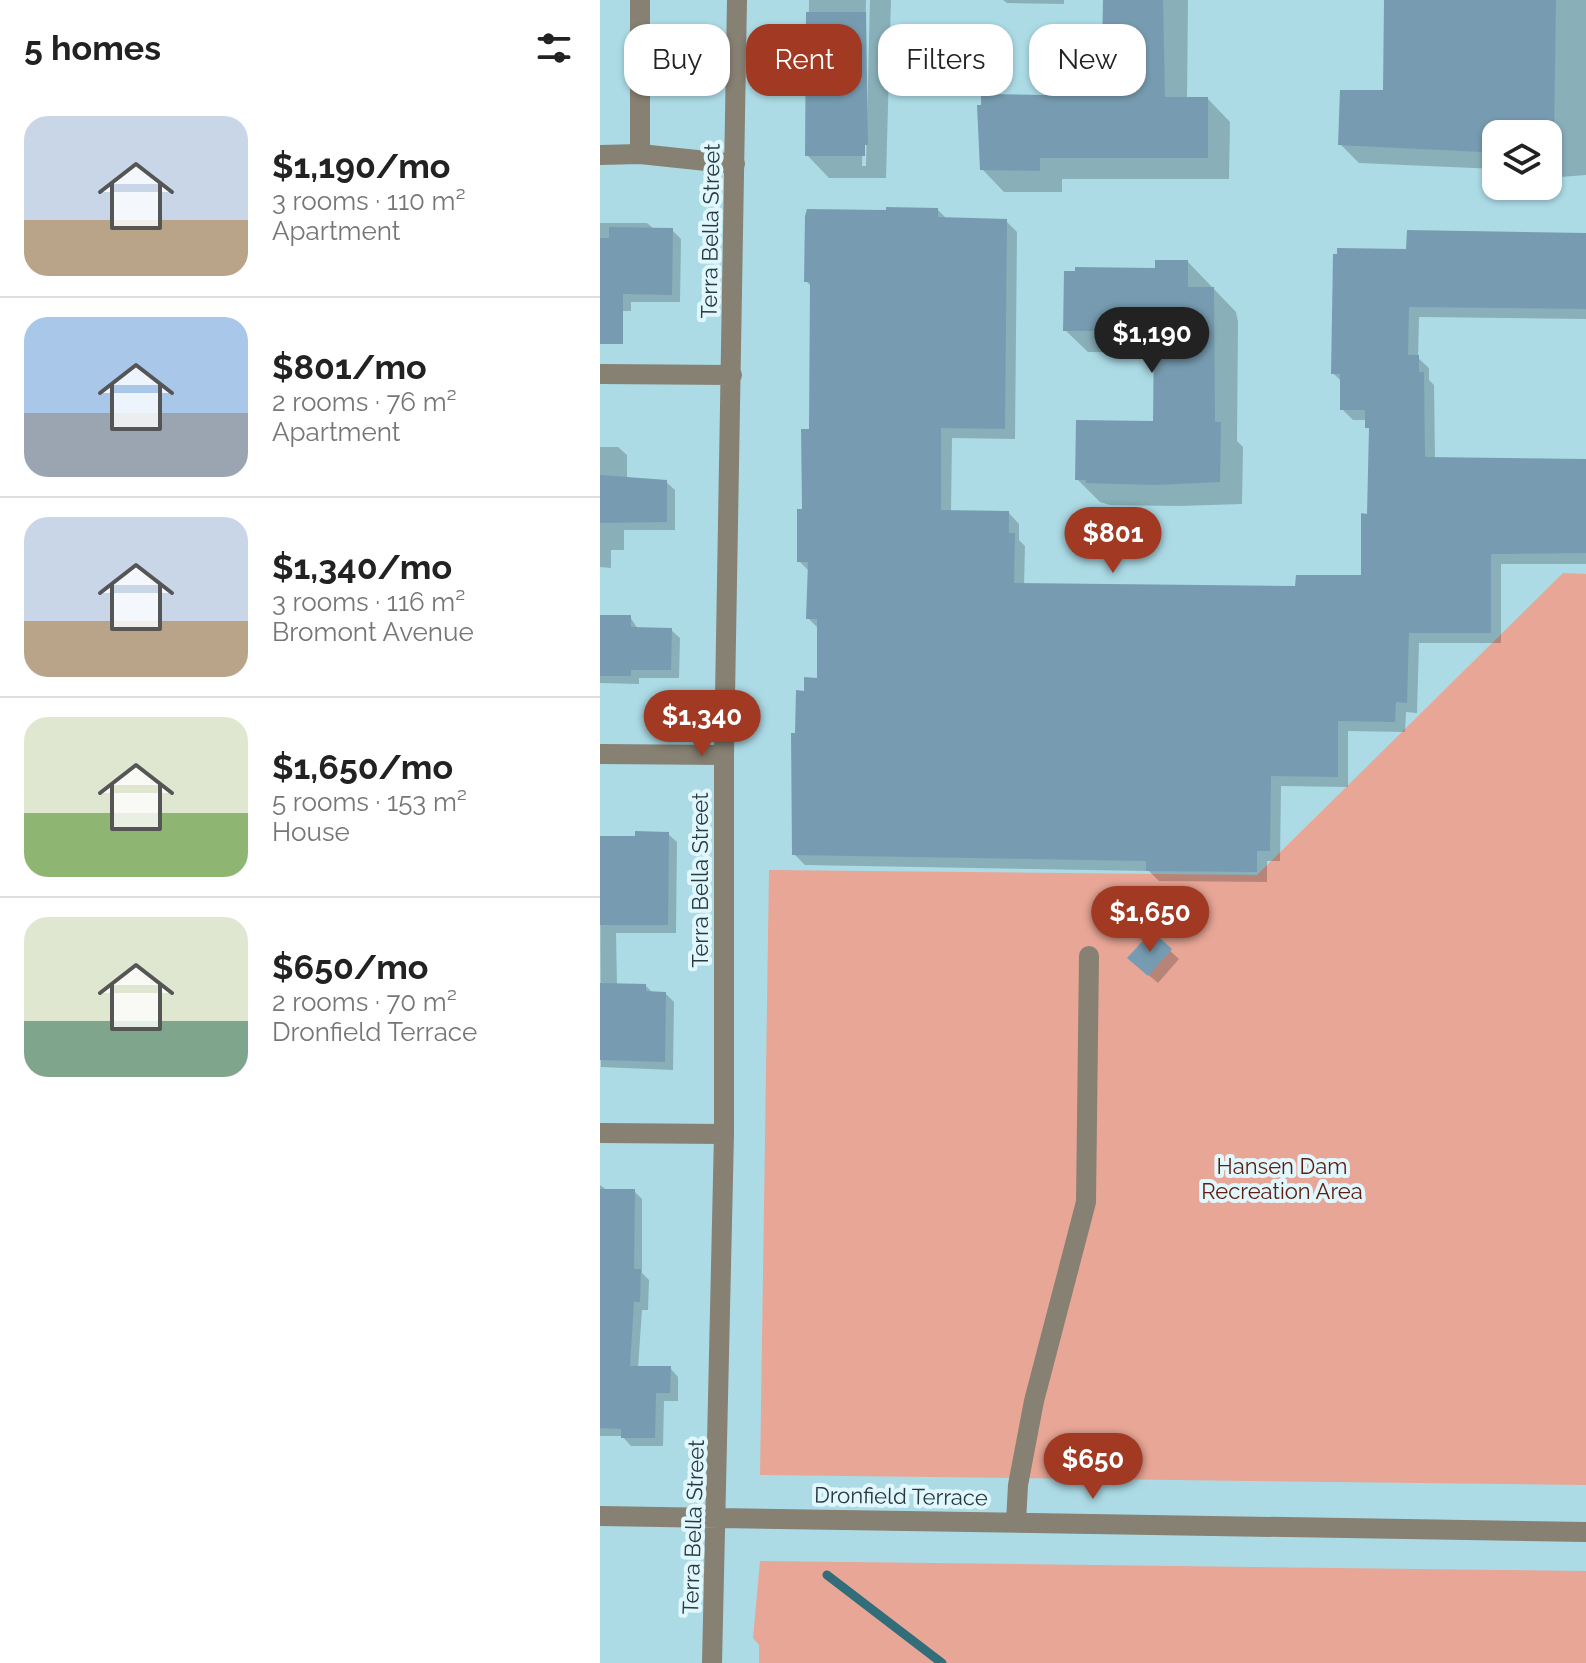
<!DOCTYPE html>
<html lang="en">
<head>
<meta charset="utf-8">
<style>
	body { margin:0; font-family:Raleway,sans-serif; background:#f6f6f6; color:#222; height:100vh; display:flex; flex-direction:column; font-size:30px; white-space:nowrap }
	* { box-sizing:border-box; margin:0 }
	p { font-size:26px; color:#767676 }
	.icon { flex:none; width:44px; height:44px; fill:none; stroke:currentColor; stroke-width:2; stroke-linecap:round; stroke-linejoin:round }
	.map { position:relative; flex:1; overflow:hidden }
	.drawer { display:flex; flex-direction:column; background:#fff; width:600px }
	.drawer>* { flex:none }
	.hud { position:absolute; left:24px; top:24px; width:760px; height:72px; display:flex; gap:16px }
	.tools { position:absolute; left:882px; top:120px; display:grid; gap:16px }
	.tools a { display:grid; place-items:center; width:80px; height:80px; border-radius:16px; background:#fff; box-shadow:0 2px 6px #0004; font-size:40px }
	.price { position:absolute; translate:-50% -68px; padding:0 18px; border-radius:28px; background:#a23922; color:#fff; font-size:26px; line-height:52px; filter:drop-shadow(0 2px 4px #0008) }
	.price::after { content:''; position:absolute; left:50%; top:48px; width:24px; height:18px; margin-left:-12px; background:inherit; clip-path:polygon(0 0,100% 0,50% 100%) }
	.price.active { background:#222; color:#fff }
	ul { padding:0; list-style:none }
	li { display:flex; align-items:center; gap:24px; height:200px; padding:0 24px }
	li+li { border-top:2px solid #e0e0e0 }
	li span { display:grid; place-items:center; flex:none; width:224px; height:160px; border-radius:24px; color:#555 }
	li>.icon { margin-inline-start:auto }
	span .icon { width:96px; height:96px; fill:#fffc; stroke-width:1 }
	li b { font-size:34px }
	h2 { display:flex; justify-content:space-between; align-items:center; height:96px; padding:0 24px; font-size:34px }
	.pill { padding:0 28px; border-radius:24px; background:#fff; box-shadow:0 2px 6px #0004; font-size:28px; line-height:72px }
	.pill.active { background:#a23922; color:#fff }
	main { display:flex; flex:1; min-height:0 }
	.map>svg:first-child { display:block }
	.green { fill:#e8a696 }
	.shadow { fill:#0003 }
	.lines { fill:none; stroke-linecap:round; stroke-linejoin:round }
	.stream { stroke:#316e7a; stroke-width:9 }
	.building { fill:#779cb1 }
	.minor { stroke:#868172; stroke-width:20 }
	.labels { text-anchor:middle; dominant-baseline:central; stroke-width:8; stroke-linejoin:round; paint-order:stroke }
	.street-label { font-size:22px; fill:#273a3e; stroke:#e0f7fd }
	.park-label { font-size:22px; fill:#5e1d0f; stroke:#e0f7fd }
</style>
</head>
<body>
<main>
<section class="drawer">
<h2>5 homes<svg class="icon" aria-label="filters" viewBox="0 0 24 24"><path d="M4 7h16M4 17h16"/><circle cx="9" cy="7" r="2"/><circle cx="15" cy="17" r="2"/></svg></h2>
<ul>
<li><span style="background:linear-gradient(#c9d6e8 65%,#b9a48a 0)"><svg class="icon" aria-label="home" viewBox="0 0 24 24"><path d="M3 11l9-7 9 7M6 9v11h12V9"/></svg></span><div><b>$1,190/mo</b><p>3 rooms · 110 m²</p><p>Apartment</p></div></li>
<li><span style="background:linear-gradient(#a9c7e8 60%,#9aa5b1 0)"><svg class="icon" aria-label="home" viewBox="0 0 24 24"><path d="M3 11l9-7 9 7M6 9v11h12V9"/></svg></span><div><b>$801/mo</b><p>2 rooms · 76 m²</p><p>Apartment</p></div></li>
<li><span style="background:linear-gradient(#c9d6e8 65%,#b9a48a 0)"><svg class="icon" aria-label="home" viewBox="0 0 24 24"><path d="M3 11l9-7 9 7M6 9v11h12V9"/></svg></span><div><b>$1,340/mo</b><p>3 rooms · 116 m²</p><p>Bromont Avenue</p></div></li>
<li><span style="background:linear-gradient(#dfe7d0 60%,#8fb573 0)"><svg class="icon" aria-label="home" viewBox="0 0 24 24"><path d="M3 11l9-7 9 7M6 9v11h12V9"/></svg></span><div><b>$1,650/mo</b><p>5 rooms · 153 m²</p><p>House</p></div></li>
<li><span style="background:linear-gradient(#dfe7d0 65%,#7fa58c 0)"><svg class="icon" aria-label="home" viewBox="0 0 24 24"><path d="M3 11l9-7 9 7M6 9v11h12V9"/></svg></span><div><b>$650/mo</b><p>2 rooms · 70 m²</p><p>Dronfield Terrace</p></div></li>
</ul>
</section>
<div class="map">
<svg width="986" height="1663" viewBox="0 0 986 1663">
	<rect width="100%" height="100%" fill="#acdbe6"/>
	<path class="green" d="M963 573 986 574V1485L160 1475 169 870 657 875Z
		M160 1561 986 1571V1663H159V1645L153 1638Z"/>
	<path class="shadow" d="M209 0H266L262 166H266L270 0H291L286 178H229L207 155Z
		M403 0H464V4L407 3Z
		M505 0H588L587 99H608L630 122 629 179H462V192H404L382 169 503 98Z
		M786 0H986V175L948 178V134H896V169L759 163 740 144 785 92Z
		M338 210 348 220 406 221 417 232 415 439 352 438 351 512 409 513 419 524V540L425 546 424 585 697 588 763 577 769 516 771 430 767 420H753L742 409V382L733 373 808 251 986 234V319L819 317 818 358 829 368V380L834 385 835 459 986 461V564H901V643H819L817 713 806 712 805 732 748 731V787L681 786 680 861H667V882L559 881 549 871 205 865 194 854 206 693 219 680V629L208 618 210 572 199 561 211 431 212 287 206 281Z
		M0 223H47L55 230H72L81 239 80 302H31V311H0Z
		M588 262 636 312 638 322 637 441 643 447 642 504 579 506 510 505 500 502 477 479 555 423 556 353 488 352 465 330 557 270Z
		M0 447H18L27 455V477L39 482H66L75 490V530H24V550H11V568L0 567Z
		M0 617H30L38 629 71 630 80 638 79 678H39V684L0 683Z
		M68 834 77 842 76 933H16L17 986H46L53 993 66 994 74 1002 73 1070 1 1067 0 838Z
		M552 934 579 959 558 983 538 966Z
		M0 1185 8 1191H34L42 1199V1273L49 1280 48 1310H42L38 1368H70L78 1377V1401H64L63 1446H31L22 1436H0Z"/>
	<g class="lines">
		<path class="stream" d="M227 1575 342 1663"/>
	</g>
	<path class="building" d="M503 0H563L565 97H608V158H440V171L380 170 377 105H381V94L501 96Z
		M784 0H956L954 134H883L882 152 738 145 740 90H783Z
		M206 12H266L268 145H265V156H205Z
		M286 207 338 208V217L407 219 405 429 341 428V510L409 511V533H415L414 583 695 586 696 575H761V513L767 514 769 428H765V410H740V374H731L733 254H737V248L806 249 807 230 986 233V309L809 307 808 355H819V372H824L825 457 986 459V553L891 554V633H809L807 703 796 702 795 722 738 721V777L671 776 670 851H657V872L546 871V861L192 855 191 733H195L196 690 204 691V677L217 678V619H206L208 562H197V509H202L201 429H209L210 282H204L205 216 207 209 286 210Z
		M9 227 73 228 72 295 23 294V344H0V238H9Z
		M555 260H588V287H614L615 422H621L620 482 555 485 486 483V480H475L476 420 553 421 554 331H463L464 271H475V267L555 268Z
		M0 475 67 480V522L0 523Z
		M0 615H31V627L72 628 71 670H31V676H0Z
		M35 831 69 832 68 925H0V836H35Z
		M552 931 572 949 548 976 527 958Z
		M0 983 46 984V991L66 992 65 1062 0 1060Z
		M0 1189H35L34 1269H41L40 1302H34L30 1366H71L70 1393H56L55 1438H21V1429L0 1428Z"/>
	<g class="lines">
		<path class="minor" d="M40 0V154L135 164
			M0 155 40 154
			M0 374 132 375
			M0 754 124 755
			M0 1133 124 1134
			M0 1516 986 1532
			M416 1522 418 1485 434 1401 486 1202 489 956
			M112 1663 124 1134V755L137 0"/>
	</g>
	<g class="labels">
		<g class="street-label">
			<text transform="translate(110 231) rotate(-89)">Terra Bella Street</text>
			<text transform="translate(100 880) rotate(-90)">Terra Bella Street</text>
			<text transform="translate(301 1496) rotate(1)">Dronfield Terrace</text>
			<text transform="translate(93 1527) rotate(-88)">Terra Bella Street</text>
		</g>
		<g class="park-label">
			<text x="682" y="1166">Hansen Dam<tspan x="682" dy="25">Recreation Area</tspan></text>
		</g>
	</g>
</svg>
<div class="tools">
<a><svg class="icon" aria-label="layers" viewBox="0 0 24 24"><path d="M12 4l9 5-9 5-9-5zM3 14l9 5 9-5"/></svg></a>
</div>
<b class="price active" style="left:552px;top:375px">$1,190</b>
<b class="price" style="left:513px;top:575px">$801</b>
<b class="price" style="left:102px;top:758px">$1,340</b>
<b class="price" style="left:550px;top:954px">$1,650</b>
<b class="price" style="left:493px;top:1501px">$650</b>
<div class="hud">
<a class="pill">Buy</a>
<a class="pill active">Rent</a>
<a class="pill">Filters</a>
<a class="pill">New</a>
</div>
</div>
</main>
</body>
</html>
